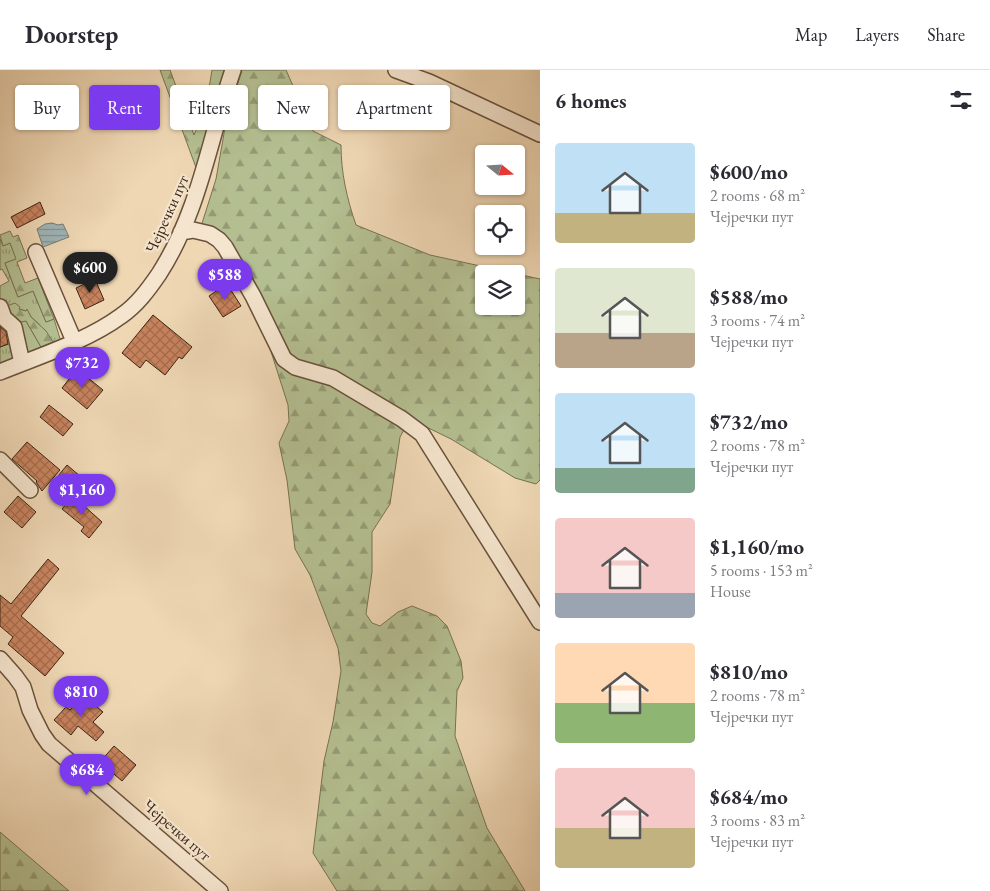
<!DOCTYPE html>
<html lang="en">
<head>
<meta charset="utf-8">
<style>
	body { margin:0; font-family:"EB Garamond",serif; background:#f2f2f3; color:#2b2b33; height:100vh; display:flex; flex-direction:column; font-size:19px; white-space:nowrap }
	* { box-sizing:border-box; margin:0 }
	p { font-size:16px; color:#7c7c81 }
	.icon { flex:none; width:28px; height:28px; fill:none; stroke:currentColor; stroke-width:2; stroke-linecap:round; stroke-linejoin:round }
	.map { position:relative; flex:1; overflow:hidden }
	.sheet { display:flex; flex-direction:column; background:#fff; width:450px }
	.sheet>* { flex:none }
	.top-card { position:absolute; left:15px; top:15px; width:450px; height:45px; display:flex; gap:10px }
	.needle { width:32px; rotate:108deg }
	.fabs { position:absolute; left:475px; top:75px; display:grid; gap:10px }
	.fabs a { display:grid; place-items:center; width:50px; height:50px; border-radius:5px; background:#fff; box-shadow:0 1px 4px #0004; font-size:25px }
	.price { position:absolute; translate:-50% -42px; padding:0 11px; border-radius:18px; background:#7c3aed; color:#fff; font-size:16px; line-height:32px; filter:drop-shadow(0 1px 2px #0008) }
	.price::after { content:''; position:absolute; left:50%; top:30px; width:15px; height:11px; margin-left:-8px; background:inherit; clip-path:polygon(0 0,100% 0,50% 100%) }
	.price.active { background:#222; color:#fff }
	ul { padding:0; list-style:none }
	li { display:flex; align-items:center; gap:15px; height:125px; padding:0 15px }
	li span { display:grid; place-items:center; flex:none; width:140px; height:100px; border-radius:5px; color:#555 }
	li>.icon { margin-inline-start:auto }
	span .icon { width:60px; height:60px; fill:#fffc; stroke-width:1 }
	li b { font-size:21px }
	h2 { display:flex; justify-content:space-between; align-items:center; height:60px; padding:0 15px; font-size:21px }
	.pill { padding:0 18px; border-radius:5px; background:#fff; box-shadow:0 1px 4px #0004; font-size:18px; line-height:45px }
	.pill.active { background:#7c3aed; color:#fff }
	header { display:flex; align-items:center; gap:30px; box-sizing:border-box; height:70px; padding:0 25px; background:#fff; border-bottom:1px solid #e1e1e2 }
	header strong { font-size:24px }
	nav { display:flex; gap:28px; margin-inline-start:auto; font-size:18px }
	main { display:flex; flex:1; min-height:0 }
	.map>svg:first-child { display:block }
	.grass { fill:url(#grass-tufts); stroke:#787252; fill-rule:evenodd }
	.forest { fill:url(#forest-firs); stroke:#787252; fill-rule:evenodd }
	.water { fill:url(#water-rules); stroke:#787c77 }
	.building { fill:url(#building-cross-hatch); stroke:#3c2514 }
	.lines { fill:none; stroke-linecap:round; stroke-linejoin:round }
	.minor-casing { stroke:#69523c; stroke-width:18 }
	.minor { stroke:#f5e5ce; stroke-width:15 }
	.labels { text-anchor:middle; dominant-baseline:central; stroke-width:4.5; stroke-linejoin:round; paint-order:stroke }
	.street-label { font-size:16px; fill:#3c2514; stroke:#f5e5ce }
</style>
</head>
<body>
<header>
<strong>Doorstep</strong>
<nav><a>Map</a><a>Layers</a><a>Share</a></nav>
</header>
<main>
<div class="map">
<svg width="540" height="821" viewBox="0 0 540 821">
	<defs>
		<pattern id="grass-tufts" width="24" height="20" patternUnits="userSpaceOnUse" patternTransform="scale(1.25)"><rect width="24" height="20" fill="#b4bf91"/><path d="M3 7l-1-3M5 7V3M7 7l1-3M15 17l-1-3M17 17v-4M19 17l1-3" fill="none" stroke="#949b75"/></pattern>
		<pattern id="forest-firs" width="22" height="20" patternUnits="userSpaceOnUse" patternTransform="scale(1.25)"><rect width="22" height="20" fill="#b4bf91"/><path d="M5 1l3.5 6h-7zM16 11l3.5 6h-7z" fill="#949b75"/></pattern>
		<pattern id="water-rules" width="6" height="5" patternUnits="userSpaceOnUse" patternTransform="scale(1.25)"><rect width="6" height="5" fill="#a0b6b9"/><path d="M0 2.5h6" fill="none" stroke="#849495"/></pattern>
		<pattern id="building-cross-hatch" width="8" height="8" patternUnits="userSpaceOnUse" patternTransform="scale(1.25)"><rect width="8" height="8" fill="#c8835e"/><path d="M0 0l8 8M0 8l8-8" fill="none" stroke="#a46b4c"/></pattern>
	</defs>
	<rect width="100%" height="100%" fill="#efd7b4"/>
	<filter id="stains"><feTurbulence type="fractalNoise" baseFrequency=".004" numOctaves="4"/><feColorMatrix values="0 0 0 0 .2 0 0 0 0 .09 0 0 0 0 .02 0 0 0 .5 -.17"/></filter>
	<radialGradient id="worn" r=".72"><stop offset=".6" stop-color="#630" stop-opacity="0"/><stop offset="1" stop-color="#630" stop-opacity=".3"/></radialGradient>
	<path class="grass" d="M0 169 3 176 10 173 17 189 5 193 18 227 33 221 46 252 54 249 61 272 0 296V277L12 273 6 254 0 256V216L9 211 2 199 0 200ZM19 239 26 241 27 240 31 247 39 254 41 277 26 251 16 253Z"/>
	<path class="forest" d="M160 0H170L194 65 206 36 212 0H235L201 111Z
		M242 0H286L313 61 341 75C341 103 347 129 356 155L430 185 540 209V410L536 414 515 408 451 369 410 349 400 367 390 434 372 462V502L366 544 372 553 380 556 398 542 412 536 437 546 447 556 461 591 463 608 457 621 455 666 487 758 525 821H337L313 783 324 691 333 652 341 601 338 578 310 505 295 479 287 410 279 373 289 351 288 335 267 269 248 227 217 175 198 166 216 109 226 52ZM484 204H516V236H484Z
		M10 161 13 167 18 165 27 188 17 192 25 213 38 208 54 249 46 252 33 221 18 227 5 193 16 189 10 173 3 176 0 165Z
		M15 233 20 237 19 239 26 241 27 239 31 247 46 261 53 272 41 277 26 251 16 253 4 237Z
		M0 762 69 821H0Z"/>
	<path class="water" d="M52 153 58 155 63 154 69 167 43 177 37 159 45 154Z"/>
	<path class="building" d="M40 132 45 144 17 158 11 147Z
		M95 209 104 230 85 239 76 218Z
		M227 214 241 236 223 247 209 226Z
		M153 245 192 277 182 289 179 287 165 305 146 290 140 298 122 283Z
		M0 257 6 262 8 274 0 277Z
		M77 299 103 320 87 339 62 318Z
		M49 335 73 354 63 366 40 347Z
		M27 372 60 400 42 421 36 412 37 411 12 389Z
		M67 395 87 412 78 423 58 406Z
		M18 426 36 442 22 458 4 442Z
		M73 426 102 452 89 468 81 461 84 457 62 439Z
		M48 489 59 499 21 546 64 583 45 606 8 574 13 567 0 556V525L11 534Z
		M83 625 103 642 93 652 104 662 96 671 78 656 71 665 54 650 66 637 70 640Z
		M114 676 136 695 122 711 100 692Z"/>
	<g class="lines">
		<g class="minor-casing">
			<path id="minor" d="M396 0 429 12 540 64
				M181 162 193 160 210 164 219 170 225 177 253 226 284 289 295 297 333 308 402 349 422 364 540 552
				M36 182 74 271
				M0 237 4 248 14 257 22 293
				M0 302C39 286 87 271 121 246 137 235 148 220 159 204 200 140 209 70 233 0
				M0 390 30 420
				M0 589 15 606 23 617 30 640 42 664 49 674 220 821"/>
		</g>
		<use href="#minor" class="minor"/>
	</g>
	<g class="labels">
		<g class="street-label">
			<text transform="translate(167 144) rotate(-66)">Чејречки пут</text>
			<text transform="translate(177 760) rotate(41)">Чејречки пут</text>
		</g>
	</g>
	<rect width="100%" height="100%" filter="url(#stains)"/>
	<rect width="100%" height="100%" fill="url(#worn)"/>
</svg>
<div class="fabs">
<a><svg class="needle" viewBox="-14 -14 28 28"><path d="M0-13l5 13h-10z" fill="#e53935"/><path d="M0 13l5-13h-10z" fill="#7c7c81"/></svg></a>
<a><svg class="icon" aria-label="locate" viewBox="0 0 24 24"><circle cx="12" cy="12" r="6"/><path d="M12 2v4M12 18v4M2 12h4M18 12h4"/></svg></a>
<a><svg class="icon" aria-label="layers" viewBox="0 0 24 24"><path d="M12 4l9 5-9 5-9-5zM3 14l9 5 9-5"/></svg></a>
</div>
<b class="price active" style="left:90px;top:224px">$600</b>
<b class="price" style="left:225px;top:231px">$588</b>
<b class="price" style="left:82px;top:319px">$732</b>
<b class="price" style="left:82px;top:446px">$1,160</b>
<b class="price" style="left:81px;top:648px">$810</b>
<b class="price" style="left:87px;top:726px">$684</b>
<div class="top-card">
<a class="pill">Buy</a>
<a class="pill active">Rent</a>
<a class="pill">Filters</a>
<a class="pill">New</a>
<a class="pill">Apartment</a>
</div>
</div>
<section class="sheet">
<h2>6 homes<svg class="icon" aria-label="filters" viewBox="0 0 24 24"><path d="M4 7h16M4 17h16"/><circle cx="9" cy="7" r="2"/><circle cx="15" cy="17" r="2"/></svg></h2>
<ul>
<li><span style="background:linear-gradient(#bfe0f5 70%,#c2b280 0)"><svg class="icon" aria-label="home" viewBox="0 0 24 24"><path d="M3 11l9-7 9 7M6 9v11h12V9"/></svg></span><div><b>$600/mo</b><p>2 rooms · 68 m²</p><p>Чејречки пут</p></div></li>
<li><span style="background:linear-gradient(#dfe7d0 65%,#b9a48a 0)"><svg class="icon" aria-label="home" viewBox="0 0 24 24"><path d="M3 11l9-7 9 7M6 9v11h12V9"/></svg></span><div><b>$588/mo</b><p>3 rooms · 74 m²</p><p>Чејречки пут</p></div></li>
<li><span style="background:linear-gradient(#bfe0f5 75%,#7fa58c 0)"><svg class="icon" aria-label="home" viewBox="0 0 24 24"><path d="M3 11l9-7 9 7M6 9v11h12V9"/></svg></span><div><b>$732/mo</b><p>2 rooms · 78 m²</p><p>Чејречки пут</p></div></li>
<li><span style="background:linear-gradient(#f6c9c9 75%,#9aa5b1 0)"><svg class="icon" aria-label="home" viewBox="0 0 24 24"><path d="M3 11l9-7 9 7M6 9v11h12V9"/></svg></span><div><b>$1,160/mo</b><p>5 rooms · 153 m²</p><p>House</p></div></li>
<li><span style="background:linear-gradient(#ffd9b3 60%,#8fb573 0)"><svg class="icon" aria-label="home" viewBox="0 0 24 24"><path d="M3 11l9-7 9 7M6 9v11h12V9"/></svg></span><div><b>$810/mo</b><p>2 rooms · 78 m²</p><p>Чејречки пут</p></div></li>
<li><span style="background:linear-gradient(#f6c9c9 60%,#c2b280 0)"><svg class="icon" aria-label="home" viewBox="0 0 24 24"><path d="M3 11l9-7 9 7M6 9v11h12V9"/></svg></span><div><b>$684/mo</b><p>3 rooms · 83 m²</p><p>Чејречки пут</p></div></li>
</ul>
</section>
</main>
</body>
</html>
